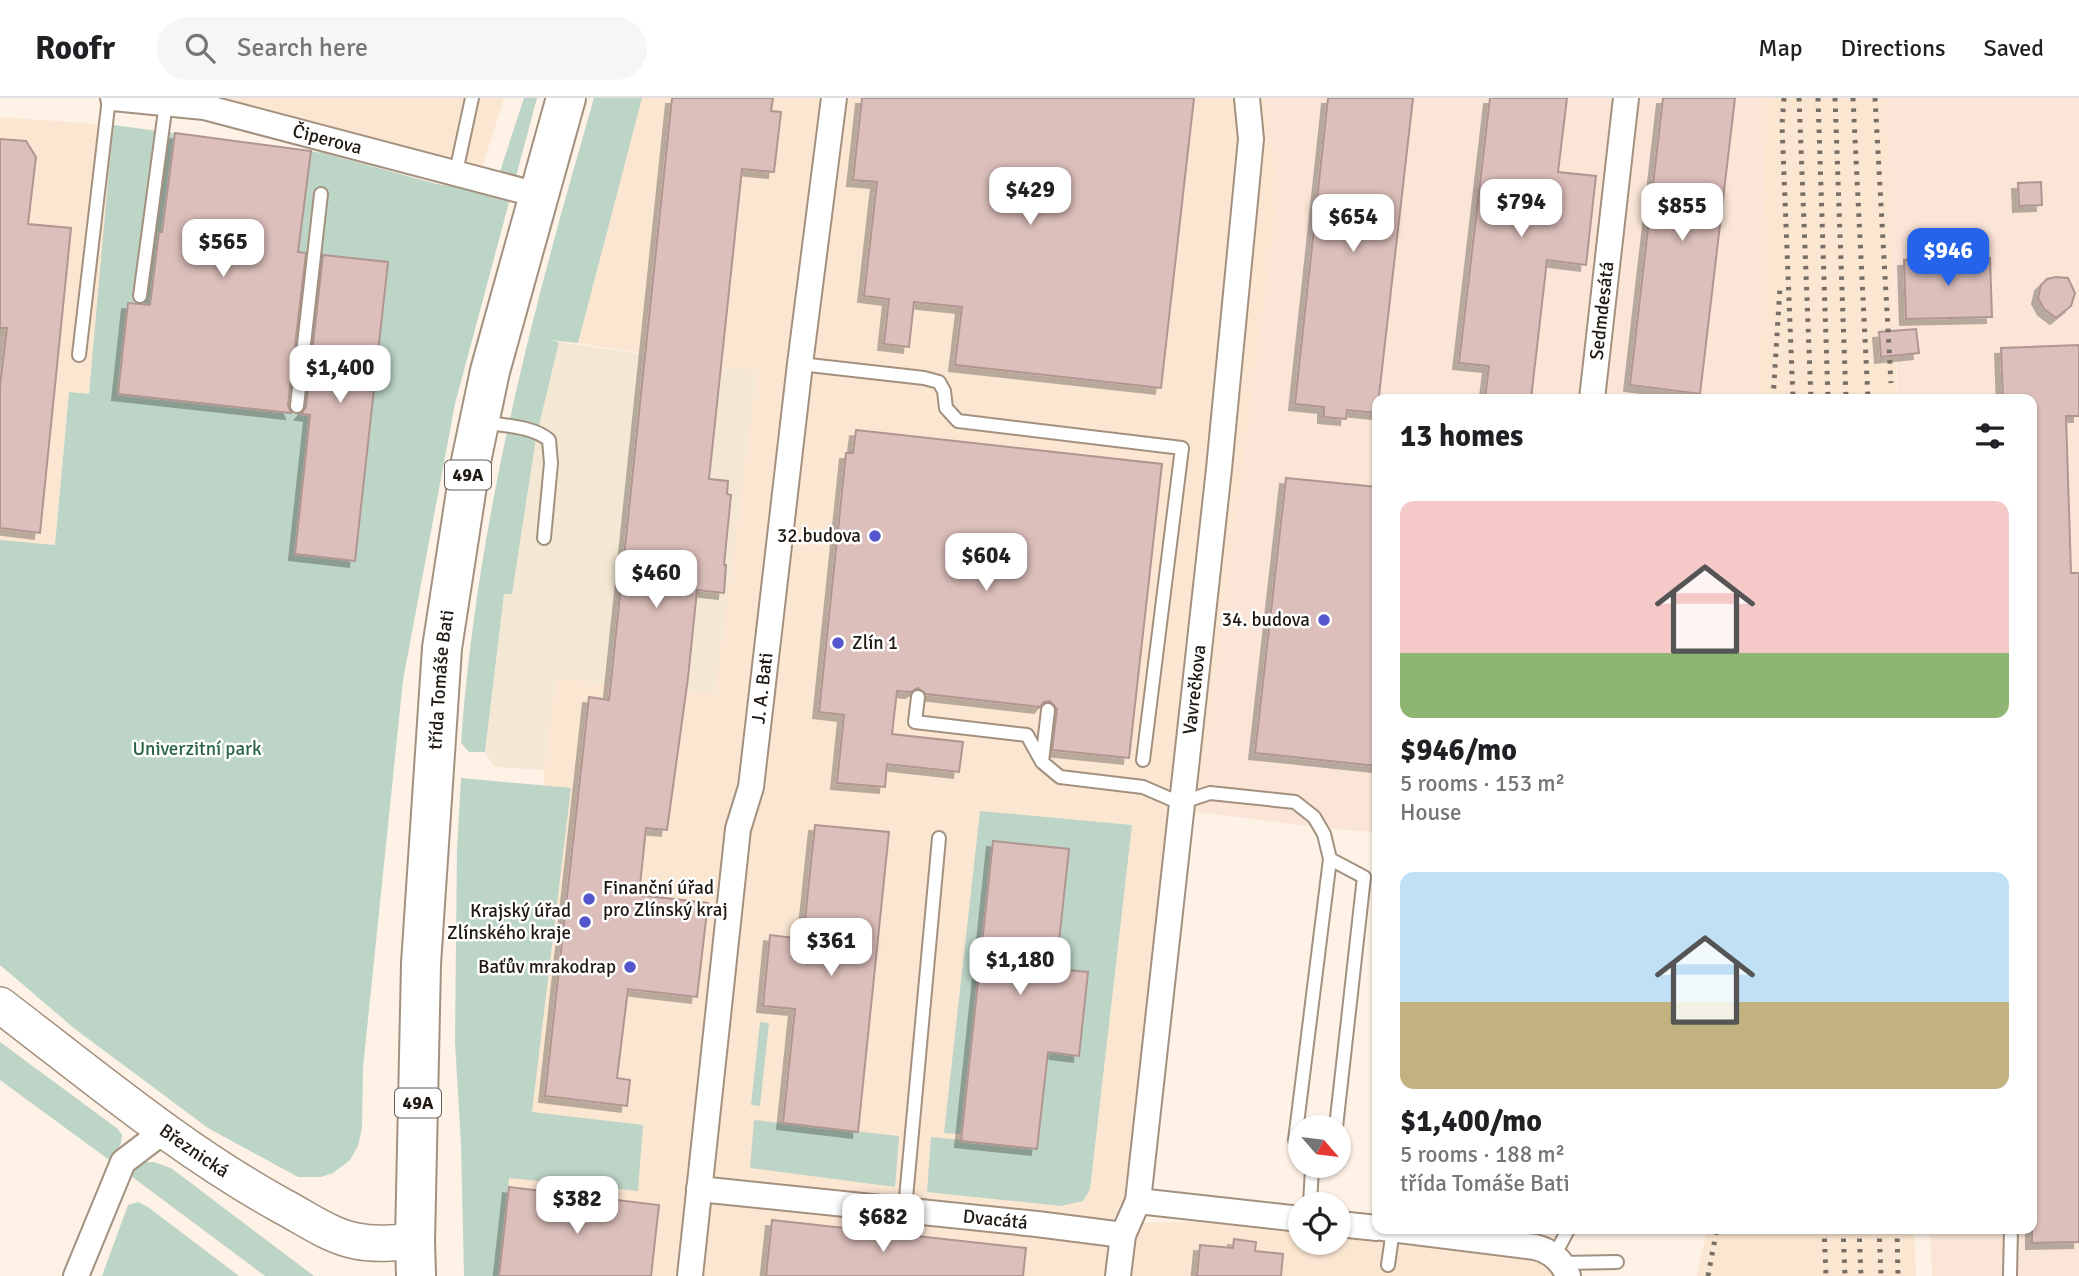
<!DOCTYPE html>
<html lang="en">
<head>
<meta charset="utf-8">
<style>
	body { margin:0; font-family:Signika,sans-serif; background:#f6f6f6; color:#202124; height:100vh; display:flex; flex-direction:column; font-size:26px; white-space:nowrap }
	* { box-sizing:border-box; margin:0 }
	p { font-size:23px; color:#757577 }
	.icon { flex:none; width:38px; height:38px; fill:none; stroke:currentColor; stroke-width:2; stroke-linecap:round; stroke-linejoin:round }
	.map { position:relative; flex:1; overflow:hidden }
	.panel { position:absolute; left:1372px; top:296px; width:665px; height:840px; display:flex; flex-direction:column; background:#fff; border-radius:14px; box-shadow:0 2px 5px #0004 }
	.panel>* { flex:none }
	.needle { width:46px; rotate:118deg }
	.controls { position:absolute; left:1288px; top:1017px; display:grid; gap:14px }
	.controls a { display:grid; place-items:center; width:63px; height:63px; border-radius:50%; background:#fff; box-shadow:0 2px 5px #0004; font-size:35px }
	.price { position:absolute; translate:-50% -60px; padding:0 16px; border-radius:14px; background:#fff; color:#222; font-size:23px; line-height:46px; filter:drop-shadow(0 2px 4px #0008) }
	.price::after { content:''; position:absolute; left:50%; top:42px; width:21px; height:16px; margin-left:-10px; background:inherit; clip-path:polygon(0 0,100% 0,50% 100%) }
	.price.active { background:#2563eb; color:#fff }
	ul { padding:0; list-style:none }
	li { display:grid; align-content:center; gap:14px; height:371px; padding:0 28px }
	li span { display:grid; place-items:center; height:217px; border-radius:14px; color:#555 }
	li>.icon { margin-inline-start:auto }
	span .icon { width:126px; height:126px; fill:#fffc; stroke-width:1 }
	li b { font-size:30px }
	h2 { display:flex; justify-content:space-between; align-items:center; height:84px; padding:0 28px; font-size:30px }
	header { display:flex; align-items:center; gap:42px; box-sizing:border-box; height:98px; padding:0 35px; background:#fff; border-bottom:2px solid #e0e0e0 }
	header strong { font-size:33px }
	nav { display:flex; gap:38px; margin-inline-start:auto; font-size:24px }
	.search { width:490px; height:63px; background:#f6f6f6; display:flex; align-items:center; gap:18px; box-sizing:border-box; padding:0 24px; border-radius:38px; color:#757577; font-size:26px }
	.map>svg:first-child { display:block }
	.built { fill:#fbe6d2 }
	.industrial { fill:#fae5d7 }
	.medical { fill:#f4e8d4 }
	.green { fill:#bdd5c6 }
	.building { fill:#dcbfbb; stroke:#b09591; stroke-width:2; filter:url(#shadow) }
	.lines { fill:none; stroke-linecap:round; stroke-linejoin:round }
	.lane-casing { stroke:#a3917f; stroke-width:16 }
	.street-casing { stroke:#a3917f; stroke-width:28 }
	.secondary-casing { stroke:#a3917f; stroke-width:38 }
	.primary-casing { stroke:#a3917f; stroke-width:42 }
	.lane { stroke:#fff; stroke-width:12 }
	.street { stroke:#fff; stroke-width:24 }
	.secondary { stroke:#fff; stroke-width:35 }
	.primary { stroke:#fff; stroke-width:38 }
	.rail { stroke:#776e65; stroke-width:5; stroke-dasharray:3.5 7; stroke-linecap:butt }
	.poi-dot { fill:#5556cd; stroke:#fff; stroke-width:2.5 }
	.labels { text-anchor:middle; dominant-baseline:central; stroke-width:5; stroke-linejoin:round; paint-order:stroke }
	.shield { fill:#fff; stroke:#635e59; stroke-width:2 }
	.shield-label { font-size:18px; font-weight:bold; fill:#201912 }
	.street-label { font-size:19px; fill:#201912; stroke:#fff }
	.poi-label { font-size:19px; fill:#201912; stroke:#fff; text-anchor:end }
	.park-label { font-size:19px; fill:#286346; stroke:#fff }
</style>
</head>
<body>
<header>
<strong>Roofr</strong>
<div class="search"><svg class="icon" aria-label="search" viewBox="0 0 24 24"><circle cx="10" cy="10" r="6"/><path d="M15 15l6 6"/></svg>Search here</div>
<nav><a>Map</a><a>Directions</a><a>Saved</a></nav>
</header>
<div class="map">
<svg width="2079" height="1178" viewBox="0 0 2079 1178">
	<defs>
		<filter id="shadow"><feDropShadow dx="-6" dy="6" stdDeviation="0" flood-color="#0004"/></filter>
	</defs>
	<rect width="100%" height="100%" fill="#fef1e6"/>
	<path class="built" d="M201 0H504L482 70Z
		M641 0H1265L1279 94 1198 714 1167 731 1137 1025 1122 1125 1221 1123 1300 1132V1144H1339V1137L1564 1163 1563 1178H485L487 1049 532 1015 544 672 556 580 757 274 578 245Z
		M1765 0H1887L1897 301H1759Z
		M0 19 113 27 112 110 89 296 69 295 55 447 0 442Z
		M1707 1130 1914 1131 1916 1178H1697Z"/>
	<path class="industrial" d="M1265 0H1765L1759 301H1377V734L1333 731 1198 714 1279 94Z
		M1886 0H2079V1178H1932L1930 1131 2032 1130V301H1898Z"/>
	<path class="medical" d="M559 244 757 273 715 596 556 581 544 672 495 669 485 655 504 496H512L536 340Z"/>
	<path class="green" d="M524 0H537L455 306 403 582 363 970 362 1030 358 1048 350 1062 333 1075 321 1079H298L208 1030 75 931 0 867V442L55 447 69 294 89 296 113 27 323 55 437 86 493 95Z
		M594 0H642L578 245 548 242 559 244 536 340 512 496H504L485 654H469L461 645C477 422 532 214 594 0Z
		M461 680 571 690 532 1014 643 1027 638 1093 509 1080 499 1178H464L461 1046 455 943 457 751Z
		M980 713 1132 727 1090 1091 1083 1103 1061 1108 927 1094 931 1039 1037 1050 1069 752 962 1036 944 1035Z
		M760 924 769 925 760 1008 751 1007Z
		M0 944 118 1031 122 1037 121 1045 112 1064 0 982Z
		M754 1022 899 1038 895 1089 750 1070Z
		M143 1064H154L171 1070 314 1178H265L127 1075Z
		M138 1104 148 1109 239 1178H102L128 1107Z"/>
	<path class="building" d="M672 0H773L771 13 781 14 774 74 742 71 709 381 728 383 727 396 731 397 724 467H726L724 495 697 492 688 580 667 732 646 730 639 797 708 805 697 899 628 891 617 980 630 982 627 1008 545 998 589 599 609 602Z
		M862 0H1194L1161 290 955 267 962 209 914 204 909 249 884 246 889 201 864 198 877 84 853 82Z
		M1328 0H1413L1377 315 1347 312 1346 321 1324 319V309L1295 306Z
		M1490 0H1567L1558 74 1596 78 1586 167 1547 162 1531 301H1485L1489 268 1459 265Z
		M1663 0H1735L1700 296 1630 287Z
		M175 35 311 53 298 154 306 155 288 307 291 315 118 296 128 205 150 207 159 134H162Z
		M0 41 26 43 36 59 28 126 71 130 40 435 0 430V287L7 230H0Z
		M2041 84 2042 107 2019 108 2018 85Z
		M323 157 388 164 355 463 295 456 310 317 301 316 306 309Z
		M1990 160 1992 219 1906 221 1904 162Z
		M2056 179 2068 180 2075 195 2071 208 2056 220 2044 211 2038 200 2041 187 2047 181Z
		M1916 231 1919 255 1881 259 1879 234Z
		M2079 247V318H2066L2071 475H2079V1144L2032 1145V301H2003L2001 250Z
		M856 332 1162 366 1129 660 1052 652 1057 611 1050 603 1044 604 1040 609 926 596 918 590 911 594 897 593 892 636 963 644 959 674 887 666 885 689 837 685 844 617 819 614 846 355H853Z
		M1286 380 1377 389V668L1255 655Z
		M815 727 889 734 858 1034 783 1025 795 911 763 908 770 837 803 841Z
		M993 743 1069 751 1056 871 1088 874 1079 958 1048 954 1037 1051 961 1043Z
		M509 1089 659 1107 651 1178H499Z
		M772 1122 1026 1150 1023 1178H766Z
		M1234 1141 1256 1144 1255 1153 1283 1156 1281 1178H1197L1200 1147 1233 1150Z"/>
	<g class="lines">
		<g class="lane-casing">
			<path id="lane" d="M456 74 472 0
				M140 198 166 5
				M79 257 109 0
				M800 266 924 280 939 284 944 293 946 310 958 323 1182 350 1143 662
				M297 308 321 96
				M483 324C504 328 533 328 549 342L551 365 544 440
				M918 599 915 624 1027 637 1042 664 1048 612
				M1042 664 1060 679 1143 689 1173 702 1183 704 1210 695 1295 704 1314 719 1324 736 1330 761 1295 1042 1300 1050
				M1330 761 1364 779 1336 1029
				M1310 1106 1312 1070 1310 1068
				M905 1111 939 740
				M1552 1156 1560 1147 1569 1130
				M1562 1165 1617 1164
				M1388 1167 1393 1132
				M2010 1178 2011 1130"/>
		</g>
		<g class="street-casing">
			<g id="street">
				<path id="s1" d="M113 0 204 9 538 97"/>
				<path id="s2" d="M1592 301 1626 0"/>
				<path id="s3" d="M699 1091 1037 1126 1123 1137"/>
				<path d="M1138 1103 1300 1121"/>
				<path d="M1339 1126 1377 1130"/>
				<path d="M1383 1130 1535 1149C1551 1153 1562 1162 1568 1178"/>
				<path d="M76 1178 123 1064 165 1032"/>
				<path id="s4" d="M690 1178 738 731 751 689 800 266 834 0"/>
				<path id="s5" d="M1118 1178 1123 1137 1138 1103 1219 371 1251 41 1247 0"/>
			</g>
		</g>
		<g class="secondary-casing">
			<g id="secondary">
				<path id="s6" d="M0 907C92 977 182 1053 284 1109 307 1121 330 1138 356 1143 376 1147 395 1145 415 1143"/>
			</g>
		</g>
		<g class="primary-casing">
			<g id="primary">
				<path id="s7" d="M416 1178 415 1143 421 866 442 550 470 368 490 273 566 0"/>
			</g>
		</g>
		<use href="#lane" class="lane"/>
		<use href="#street" class="street"/>
		<use href="#secondary" class="secondary"/>
		<use href="#primary" class="primary"/>
		<path class="rail" d="M1784 0 1782 27 1793 301
			M1799 0 1811 301
			M1818 0 1828 301
			M1835 0 1846 301
			M1853 0 1868 301
			M1875 0 1891 285
			M1773 301 1780 189
			M1824 1130 1826 1178
			M1843 1130 1845 1178
			M1859 1130 1861 1178
			M1879 1130 1881 1178
			M1897 1130 1898 1178
			M1708 1178 1717 1130"/>
	</g>
	<g class="poi-dot">
		<circle cx="875" cy="438" r="7"/>
		<circle cx="1324" cy="522" r="7"/>
		<circle cx="838" cy="545" r="7"/>
		<circle cx="589" cy="801" r="7"/>
		<circle cx="585" cy="824" r="7"/>
		<circle cx="630" cy="869" r="7"/>
	</g>
	<g class="labels">
		<g class="shield">
			<rect x="445" y="362.5" width="46" height="29" rx="5"/>
			<rect x="395" y="990.5" width="46" height="29" rx="5"/>
		</g>
		<g class="shield-label">
			<text x="468" y="377">49A</text>
			<text x="418" y="1005">49A</text>
		</g>
		<g class="street-label">
			<text stroke="none"><textPath href="#s1" startOffset="219">Čiperova</textPath></text>
			<text stroke="none"><textPath href="#s2" startOffset="89">Sedmdesátá</textPath></text>
			<text stroke="none"><textPath href="#s7" startOffset="597">třída Tomáše Bati</textPath></text>
			<text stroke="none"><textPath href="#s4" startOffset="593">J. A. Bati</textPath></text>
			<text stroke="none"><textPath href="#s5" startOffset="593">Vavrečkova</textPath></text>
			<text stroke="none"><textPath href="#s6" startOffset="243">Březnická</textPath></text>
			<text stroke="none"><textPath href="#s3" startOffset="298">Dvacátá</textPath></text>
		</g>
		<g class="poi-label">
			<text x="861" y="438">32.budova</text>
			<text x="1310" y="522">34. budova</text>
			<text x="852" y="545" text-anchor="start">Zlín 1</text>
			<text x="603" y="790" text-anchor="start">Finanční úřad<tspan x="603" dy="22">pro Zlínský kraj</tspan></text>
			<text x="571" y="813">Krajský úřad<tspan x="571" dy="22">Zlínského kraje</tspan></text>
			<text x="616" y="869">Baťův mrakodrap</text>
		</g>
		<g class="park-label">
			<text x="197" y="651">Univerzitní park</text>
		</g>
	</g>
</svg>
<div class="controls">
<a><svg class="needle" viewBox="-14 -14 28 28"><path d="M0-13l5 13h-10z" fill="#e53935"/><path d="M0 13l5-13h-10z" fill="#757577"/></svg></a>
<a><svg class="icon" aria-label="locate" viewBox="0 0 24 24"><circle cx="12" cy="12" r="6"/><path d="M12 2v4M12 18v4M2 12h4M18 12h4"/></svg></a>
</div>
<b class="price" style="left:1030px;top:129px">$429</b>
<b class="price" style="left:1521px;top:141px">$794</b>
<b class="price" style="left:1682px;top:145px">$855</b>
<b class="price" style="left:1353px;top:156px">$654</b>
<b class="price" style="left:223px;top:181px">$565</b>
<b class="price active" style="left:1948px;top:190px">$946</b>
<b class="price" style="left:340px;top:307px">$1,400</b>
<b class="price" style="left:986px;top:495px">$604</b>
<b class="price" style="left:656px;top:512px">$460</b>
<b class="price" style="left:831px;top:880px">$361</b>
<b class="price" style="left:1020px;top:899px">$1,180</b>
<b class="price" style="left:577px;top:1138px">$382</b>
<b class="price" style="left:883px;top:1156px">$682</b>
<section class="panel">
<h2>13 homes<svg class="icon" aria-label="filters" viewBox="0 0 24 24"><path d="M4 7h16M4 17h16"/><circle cx="9" cy="7" r="2"/><circle cx="15" cy="17" r="2"/></svg></h2>
<ul>
<li><span style="background:linear-gradient(#f6c9c9 70%,#8fb573 0)"><svg class="icon" aria-label="home" viewBox="0 0 24 24"><path d="M3 11l9-7 9 7M6 9v11h12V9"/></svg></span><div><b>$946/mo</b><p>5 rooms · 153 m²</p><p>House</p></div></li>
<li><span style="background:linear-gradient(#bfe0f5 60%,#c2b280 0)"><svg class="icon" aria-label="home" viewBox="0 0 24 24"><path d="M3 11l9-7 9 7M6 9v11h12V9"/></svg></span><div><b>$1,400/mo</b><p>5 rooms · 188 m²</p><p>třída Tomáše Bati</p></div></li>
</ul>
</section>
</div>
</body>
</html>
